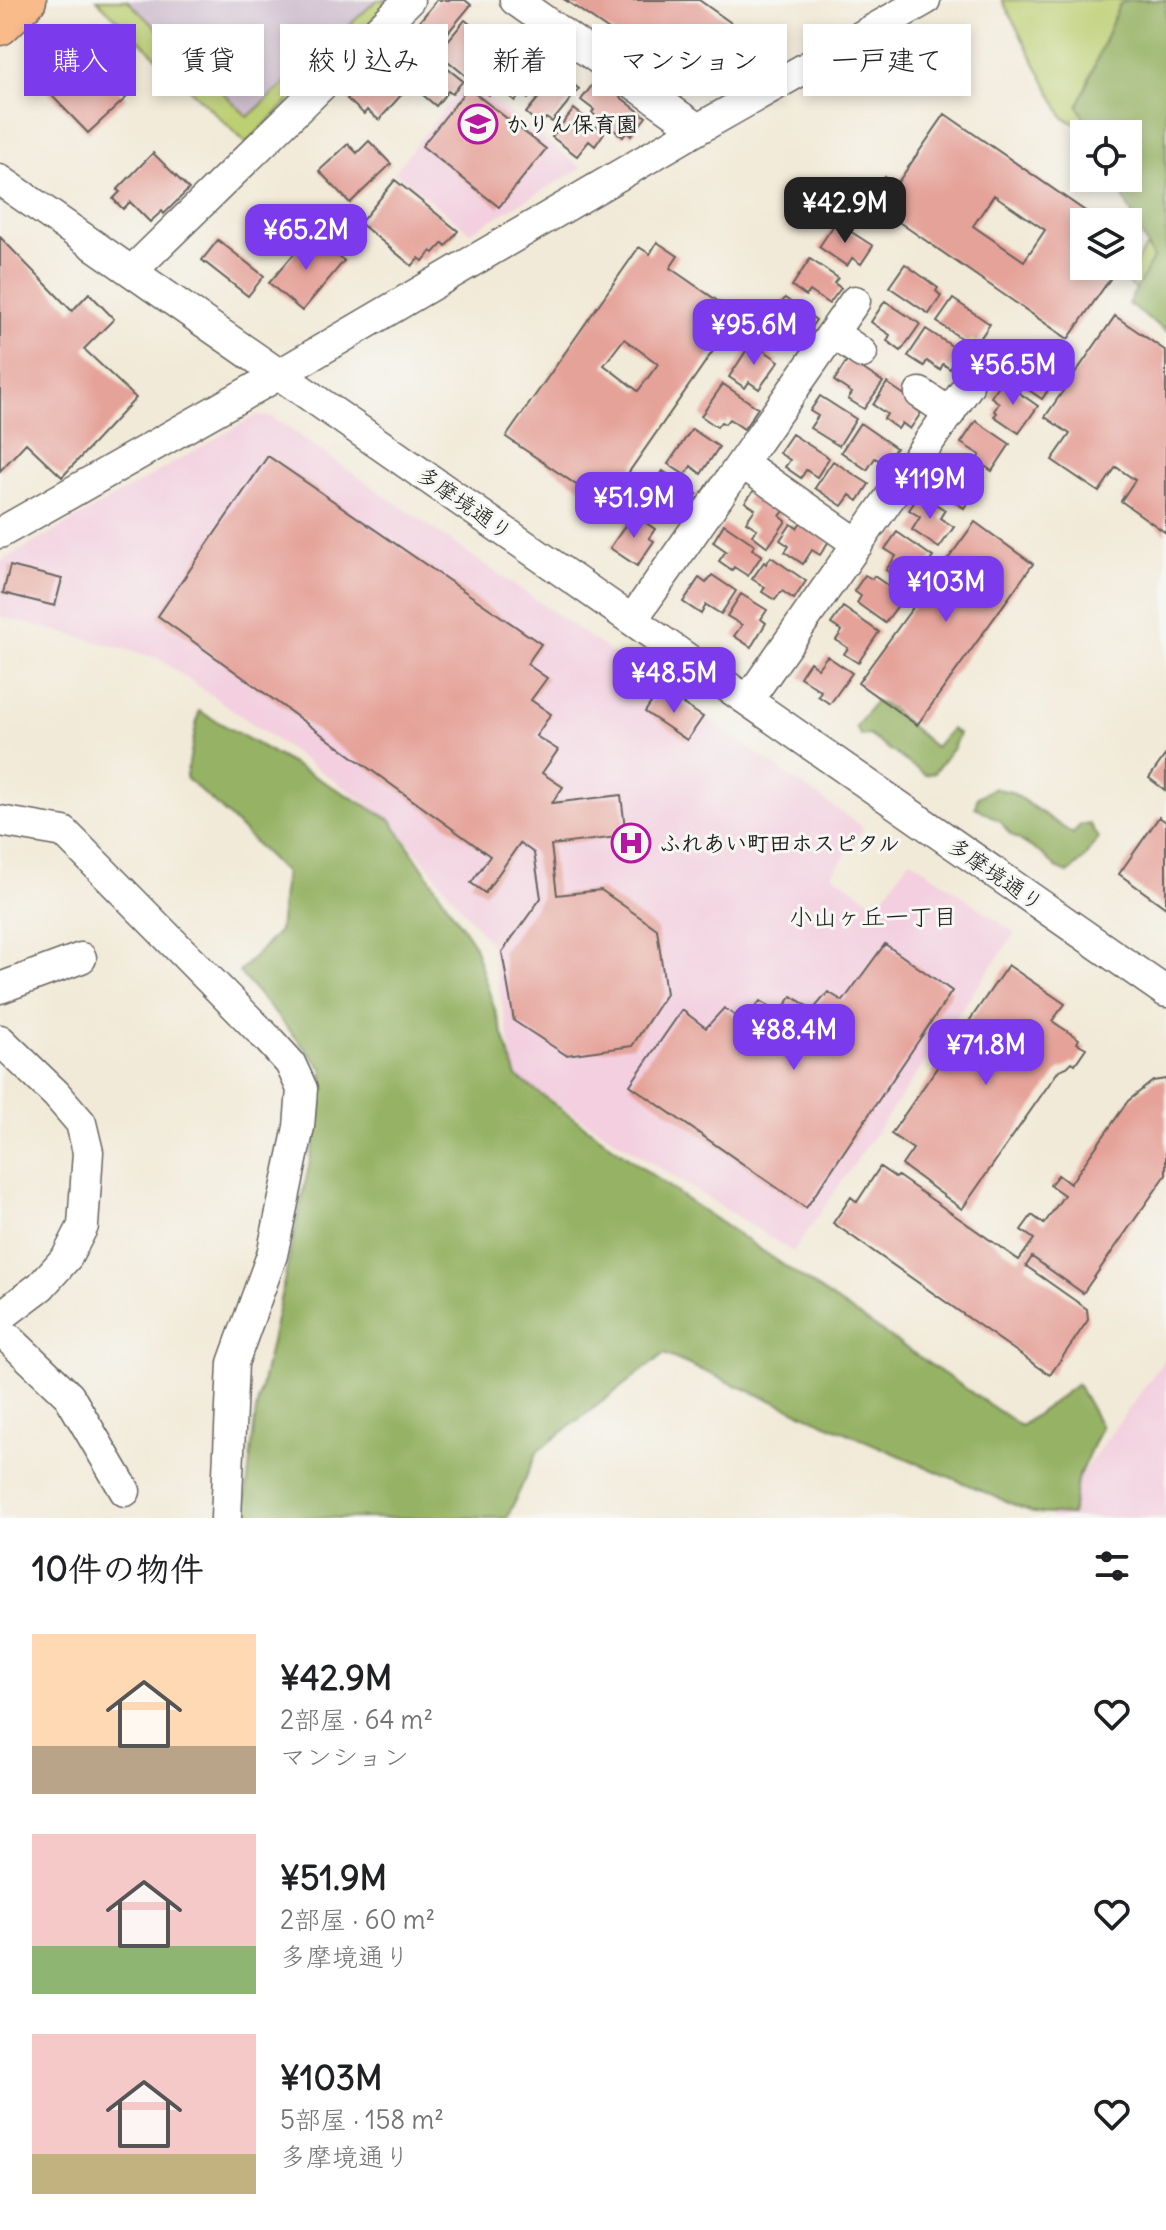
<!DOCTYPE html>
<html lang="ja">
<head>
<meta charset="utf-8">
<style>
	body { margin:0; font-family:Delius,"Klee One",sans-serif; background:#f2f2f2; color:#202124; height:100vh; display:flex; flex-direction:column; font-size:30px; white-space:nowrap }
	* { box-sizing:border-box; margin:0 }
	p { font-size:26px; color:#757577 }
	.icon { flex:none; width:44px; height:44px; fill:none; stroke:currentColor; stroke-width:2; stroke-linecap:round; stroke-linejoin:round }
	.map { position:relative; height:1518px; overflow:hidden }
	.drawer { display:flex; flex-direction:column; background:#fff; flex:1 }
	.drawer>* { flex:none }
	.banner { position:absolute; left:24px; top:24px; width:1118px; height:72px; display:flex; gap:16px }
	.fabs { position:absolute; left:1070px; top:120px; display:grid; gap:16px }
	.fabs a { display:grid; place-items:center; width:72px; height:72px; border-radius:0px; background:#fff; box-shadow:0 4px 12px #0003; font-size:40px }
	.price { position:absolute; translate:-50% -68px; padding:0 18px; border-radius:16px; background:#7c3aed; color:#fff; font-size:26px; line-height:52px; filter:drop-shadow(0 2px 4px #0008) }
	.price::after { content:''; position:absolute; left:50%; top:48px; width:24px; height:18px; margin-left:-12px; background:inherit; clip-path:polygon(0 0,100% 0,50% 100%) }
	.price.current { background:#222; color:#fff }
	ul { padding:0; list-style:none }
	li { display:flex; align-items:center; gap:24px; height:200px; padding:0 32px }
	li span { display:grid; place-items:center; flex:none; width:224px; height:160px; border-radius:0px; color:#555 }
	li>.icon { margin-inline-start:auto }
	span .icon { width:96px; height:96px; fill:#fffc; stroke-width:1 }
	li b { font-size:34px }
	h2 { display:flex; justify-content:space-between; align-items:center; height:96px; padding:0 32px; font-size:34px }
	.pill { padding:0 28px; border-radius:0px; background:#fff; box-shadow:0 4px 12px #0003; font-size:28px; line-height:72px }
	.pill.current { background:#7c3aed; color:#fff }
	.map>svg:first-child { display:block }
	.built { fill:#f3cfdf }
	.industrial { fill:#cfbdce }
	.green { fill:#bdcf73; stroke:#6c7648; stroke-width:2 }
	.forest { fill:#96b265; stroke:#596740; stroke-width:2 }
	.building { fill:#e5a299; fill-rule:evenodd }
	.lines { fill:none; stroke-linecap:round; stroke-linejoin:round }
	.minor-casing { stroke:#67645e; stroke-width:33 }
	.major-casing { stroke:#67645e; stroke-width:41 }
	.minor { stroke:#fff; stroke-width:30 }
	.major { stroke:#fabb8b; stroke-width:38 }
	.labels { text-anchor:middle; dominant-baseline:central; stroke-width:6; stroke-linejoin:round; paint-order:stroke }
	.poi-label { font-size:22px; font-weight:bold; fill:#1c1c1c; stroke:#f6f6f2; text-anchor:start }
	.street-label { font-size:22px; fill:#1c1c1c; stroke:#f6f6f2 }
	.neighbourhood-label { font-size:24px; fill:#1c1c1c; stroke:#f6f6f2 }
</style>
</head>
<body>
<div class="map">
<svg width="1166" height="1518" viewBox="0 0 1166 1518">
	<rect width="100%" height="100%" fill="#f6f6f2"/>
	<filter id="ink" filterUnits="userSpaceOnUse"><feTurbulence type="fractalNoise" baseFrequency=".0125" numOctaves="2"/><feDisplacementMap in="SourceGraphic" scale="16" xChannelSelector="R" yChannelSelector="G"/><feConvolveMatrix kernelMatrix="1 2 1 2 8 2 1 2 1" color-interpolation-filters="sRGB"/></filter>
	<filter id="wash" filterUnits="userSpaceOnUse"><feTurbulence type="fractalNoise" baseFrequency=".006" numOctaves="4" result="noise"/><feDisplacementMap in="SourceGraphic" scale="32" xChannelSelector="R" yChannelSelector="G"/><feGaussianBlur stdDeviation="1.8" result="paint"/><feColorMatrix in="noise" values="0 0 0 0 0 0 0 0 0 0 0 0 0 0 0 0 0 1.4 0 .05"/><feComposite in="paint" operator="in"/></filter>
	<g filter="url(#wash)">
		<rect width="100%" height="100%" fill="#f2ead8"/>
		<path class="built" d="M467 81 582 168 470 232 394 172Z
			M257 415 272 417 864 828 832 874 878 905 910 859 1015 933 793 1252 516 1077 491 945 391 820 158 658 0 616V562Z
			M1166 1357V1518H1050L1077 1480Z"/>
		<path class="industrial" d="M97 0H393L246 143Z"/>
		<path class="green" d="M97 0H127L248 117 377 0H393L246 143Z
			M1002 0H1166V313L1124 280 1147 246 1118 178H1128V134H1095L1064 118Z"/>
		<path class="forest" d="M1127 0H1166V331L1128 304 1153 258 1114 178H1128V134H1092L1078 106 1119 5Z
			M875 701 889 707 935 747 951 729 959 734 953 748 934 773 925 775 869 735 861 736 856 727Z
			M199 711 391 820 473 943 517 1077 680 1195 1021 1426 1077 1384 1101 1427 1077 1480 1072 1515 1033 1513 664 1354 538 1451 507 1518H286L244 1513 256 1411 321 1110 323 1069 239 972 279 931 285 873 220 808 186 778Z
			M993 788 1011 792 1073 834 1080 825 1089 823 1098 838 1082 861 1068 873 1056 868 1043 855 1010 834 1000 821 975 807 978 797Z"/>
		<g id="blocks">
			<path class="building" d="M437 0H465L471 5 441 41 419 22Z
				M565 0H699L769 50 707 92 699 91Z
				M465 20 516 61 489 95 443 57 446 53 441 49Z
				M64 35 126 98 88 133 28 71Z
				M418 45 463 81 452 94 448 91 436 106 396 72Z
				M530 51 553 69 528 99 521 94 515 101 504 92 509 86 505 83Z
				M373 69 402 94 379 120 367 110 364 114 347 99Z
				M559 73 579 89 552 122 546 118 540 125 526 113Z
				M597 79 646 117 631 136 627 132 623 137 592 113 594 110 581 100Z
				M468 88 546 149 499 207 422 146Z
				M574 109 604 133 595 146 589 141 577 156 552 137Z
				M945 114 1101 222H1084V266H1119L1068 339 880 209 883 203 872 195 885 177 896 185ZM994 195 1045 230 1024 261 973 226Z
				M369 141 391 164 350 203 319 171 348 144 357 153Z
				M153 153 189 189 164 214 162 211 150 222 130 202 123 209 113 199 120 192 117 190Z
				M395 180 458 231 446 246 443 243 434 253 431 251 423 261 419 258 412 266 360 223Z
				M836 222 873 246 861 264 852 258 847 266 819 247Z
				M311 234 344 261 302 311 269 283Z
				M0 237 72 311 89 293 114 319 84 349 136 398 62 477 26 443 0 471Z
				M218 240 264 276 248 296 202 260Z
				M657 242 678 256 670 268 738 315 606 505 506 437 639 247 650 254ZM624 339 658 364 638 391 604 365Z
				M810 259 838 278 834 283 841 288 829 304 810 291 806 296 792 286Z
				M905 264 938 288 936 291 941 296 929 314 889 287Z
				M785 298 816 320 801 341 787 332 778 344 762 333Z
				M953 299 990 324 977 343 971 339 968 343 937 322Z
				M885 301 920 324 901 351 887 341 890 335 871 322Z
				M1115 316 1166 351V533L1121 501 1135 480 1116 467 1099 492 1052 460 1070 434 1045 417Z
				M926 329 961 352 950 369 943 364 940 370 927 361 924 366 908 356Z
				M752 342 779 361 759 389 749 382 745 388 729 377Z
				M1025 350 1059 374 1042 399 1007 375Z
				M848 359 883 382 864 409 848 399 852 393 834 381Z
				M1002 381 1038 406 1019 433 994 416 997 413 994 411 999 403 991 397Z
				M887 383 915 402 912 406 921 413 910 429 902 423 898 429 884 419 887 414 873 405Z
				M723 384 758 408 744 429 729 419 725 424 721 422 717 427 701 416Z
				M820 396 856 419 839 446 810 428 818 416 810 411Z
				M976 421 1010 444 992 471 976 460 980 455 961 443Z
				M860 423 896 448 885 464 875 458 867 470 841 452Z
				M692 429 719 447 701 474 691 466 685 475 668 464Z
				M792 434 829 458 817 477 806 470 801 478 785 467 790 460 779 453Z
				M268 456 541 644 527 664 547 678 531 700 551 714 536 736 558 750 542 773 563 787 552 803 621 795 626 836 551 845 557 895 601 890 657 929 666 994 632 1046 566 1055 514 1021 502 952 541 898 534 853 520 843 485 893 471 883 490 856 158 616Z
				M947 457 976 477 972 482 979 487 964 508 936 489 947 474 939 468Z
				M833 461 869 484 858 501 850 495 842 506 815 488Z
				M663 471 697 494 682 516 666 505 662 510 644 499Z
				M755 489 785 510 780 516 786 521 768 547 752 535 757 529 746 522 755 509 745 502Z
				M920 494 945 510 940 518 954 527 939 548 912 530 920 517 909 510Z
				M633 514 655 529 649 538 654 541 637 566 610 548Z
				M801 522 829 541 820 555 812 550 803 564 785 552 789 546 780 540 791 524 797 528Z
				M975 522 1033 564 917 725 858 683Z
				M724 524 755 545 752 549 762 555 748 576 734 567 732 570 719 561 726 551 713 542Z
				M897 532 933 557 912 587 886 570 896 556 885 549Z
				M771 557 806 581 794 599 782 591 775 600 762 592 765 587 752 579 764 562 766 564Z
				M10 566 62 579 55 606 3 593Z
				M712 575 736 591 721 614 706 605 701 614 683 602 699 578 706 583Z
				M865 575 872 579 874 576 904 597 885 623 857 603 861 596 854 591Z
				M741 594 767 610 761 619 766 623 751 647 734 636 742 625 727 616Z
				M843 607 879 632 858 663 844 654 848 648 836 640 842 631 831 624Z
				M827 656 852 673 830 704 818 696 821 691 800 677 810 662 818 668Z
				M660 689 703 717 687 740 645 712Z
				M1166 754V791L1149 778Z
				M1159 817 1166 822V908L1119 874Z
				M885 944 952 991 806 1208 630 1085 682 1010 706 1028 724 1008 744 1022 760 1001 779 1013 792 996 813 1010 828 992 843 1001Z
				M1008 965 1065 1004 1052 1021 1079 1039 1077 1043 1086 1048 1075 1064 1072 1062 1067 1067 1059 1070 962 1209 902 1165 913 1149 891 1134Z
				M1166 1079V1175L1083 1293 1032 1257 1026 1266 1087 1309 1088 1320 1050 1375 833 1223 851 1197 857 1202 880 1167 896 1178 898 1176 1019 1260 1034 1239 1021 1230 1032 1215 1044 1224 1064 1195 1050 1185 1058 1175 1070 1184 1128 1101 1153 1081Z"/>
		</g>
	</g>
	<g filter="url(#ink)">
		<use href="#blocks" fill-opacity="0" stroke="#67645e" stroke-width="2"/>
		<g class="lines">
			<g class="minor-casing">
				<path id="minor" d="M515 0 698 129
					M0 180 1166 992
					M132 271 409 0
					M833 333 862 353
					M920 393 950 413
					M742 463 858 544
					M0 533 280 374 698 129 925 0
					M632 620 855 301
					M748 700 968 386
					M0 821 64 832 269 1040 290 1063 302 1089 299 1127 272 1255 233 1363 226 1518
					M0 988 81 958
					M0 1040 56 1094 81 1123 88 1152 83 1226 67 1257 41 1286 0 1317
					M0 1330 69 1396 125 1491"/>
			</g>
			<g class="major-casing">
				<path id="major" d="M0 26 27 0"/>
			</g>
			<use href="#minor" class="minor"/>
			<use href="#major" class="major"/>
		</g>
	</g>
	<defs>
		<g id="school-ring" transform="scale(2)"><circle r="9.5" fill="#f6f6f2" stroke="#b5179e" stroke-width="1.5"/><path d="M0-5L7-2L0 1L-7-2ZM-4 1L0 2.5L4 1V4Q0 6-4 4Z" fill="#b5179e"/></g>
		<g id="hospital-ring" transform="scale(2)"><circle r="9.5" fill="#f6f6f2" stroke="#b5179e" stroke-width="1.5"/><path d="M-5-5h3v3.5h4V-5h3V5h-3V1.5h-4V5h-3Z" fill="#b5179e"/></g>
	</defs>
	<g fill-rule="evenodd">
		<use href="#school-ring" x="478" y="124"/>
		<use href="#hospital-ring" x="631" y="843"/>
	</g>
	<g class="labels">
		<g class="poi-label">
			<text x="506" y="124">かりん保育園</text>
			<text x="659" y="843">ふれあい町田ホスピタル</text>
		</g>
		<g class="street-label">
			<text transform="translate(465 503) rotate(35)">多摩境通り</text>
			<text transform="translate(996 874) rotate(35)">多摩境通り</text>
		</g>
		<g class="neighbourhood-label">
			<text x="873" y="916">小山ヶ丘一丁目</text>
		</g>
	</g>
</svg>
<div class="fabs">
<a><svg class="icon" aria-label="locate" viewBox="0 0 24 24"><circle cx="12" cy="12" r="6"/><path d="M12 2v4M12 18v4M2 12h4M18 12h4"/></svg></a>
<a><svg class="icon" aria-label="layers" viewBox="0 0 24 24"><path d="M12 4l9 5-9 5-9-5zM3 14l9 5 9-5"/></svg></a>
</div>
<b class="price current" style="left:845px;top:245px">¥42.9M</b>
<b class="price" style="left:306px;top:272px">¥65.2M</b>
<b class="price" style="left:754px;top:367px">¥95.6M</b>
<b class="price" style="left:1013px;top:407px">¥56.5M</b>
<b class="price" style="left:930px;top:521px">¥119M</b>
<b class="price" style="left:634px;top:540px">¥51.9M</b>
<b class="price" style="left:946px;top:624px">¥103M</b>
<b class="price" style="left:674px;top:715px">¥48.5M</b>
<b class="price" style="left:794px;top:1072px">¥88.4M</b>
<b class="price" style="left:986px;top:1087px">¥71.8M</b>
<div class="banner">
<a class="pill current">購入</a>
<a class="pill">賃貸</a>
<a class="pill">絞り込み</a>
<a class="pill">新着</a>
<a class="pill">マンション</a>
<a class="pill">一戸建て</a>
</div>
</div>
<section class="drawer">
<h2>10件の物件<svg class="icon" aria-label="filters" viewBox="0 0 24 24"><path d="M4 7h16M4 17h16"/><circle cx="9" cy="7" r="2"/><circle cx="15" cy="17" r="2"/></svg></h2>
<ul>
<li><span style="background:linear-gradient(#ffd9b3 70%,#b9a48a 0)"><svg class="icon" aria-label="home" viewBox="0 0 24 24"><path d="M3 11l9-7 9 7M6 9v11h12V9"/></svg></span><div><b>¥42.9M</b><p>2部屋 · 64 m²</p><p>マンション</p></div><svg class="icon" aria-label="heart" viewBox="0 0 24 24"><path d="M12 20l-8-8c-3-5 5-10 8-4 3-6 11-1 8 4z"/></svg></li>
<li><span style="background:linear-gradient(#f6c9c9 70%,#8fb573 0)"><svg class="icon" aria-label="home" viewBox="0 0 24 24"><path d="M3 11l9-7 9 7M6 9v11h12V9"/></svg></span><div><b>¥51.9M</b><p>2部屋 · 60 m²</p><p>多摩境通り</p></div><svg class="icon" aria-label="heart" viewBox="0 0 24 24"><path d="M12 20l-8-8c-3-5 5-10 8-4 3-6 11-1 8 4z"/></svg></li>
<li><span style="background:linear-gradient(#f6c9c9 75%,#c2b280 0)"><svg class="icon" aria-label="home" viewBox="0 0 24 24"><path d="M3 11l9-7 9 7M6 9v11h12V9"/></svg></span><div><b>¥103M</b><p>5部屋 · 158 m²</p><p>多摩境通り</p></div><svg class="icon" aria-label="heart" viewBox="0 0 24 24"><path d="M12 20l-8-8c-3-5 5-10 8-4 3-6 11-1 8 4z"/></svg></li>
</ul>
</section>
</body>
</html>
